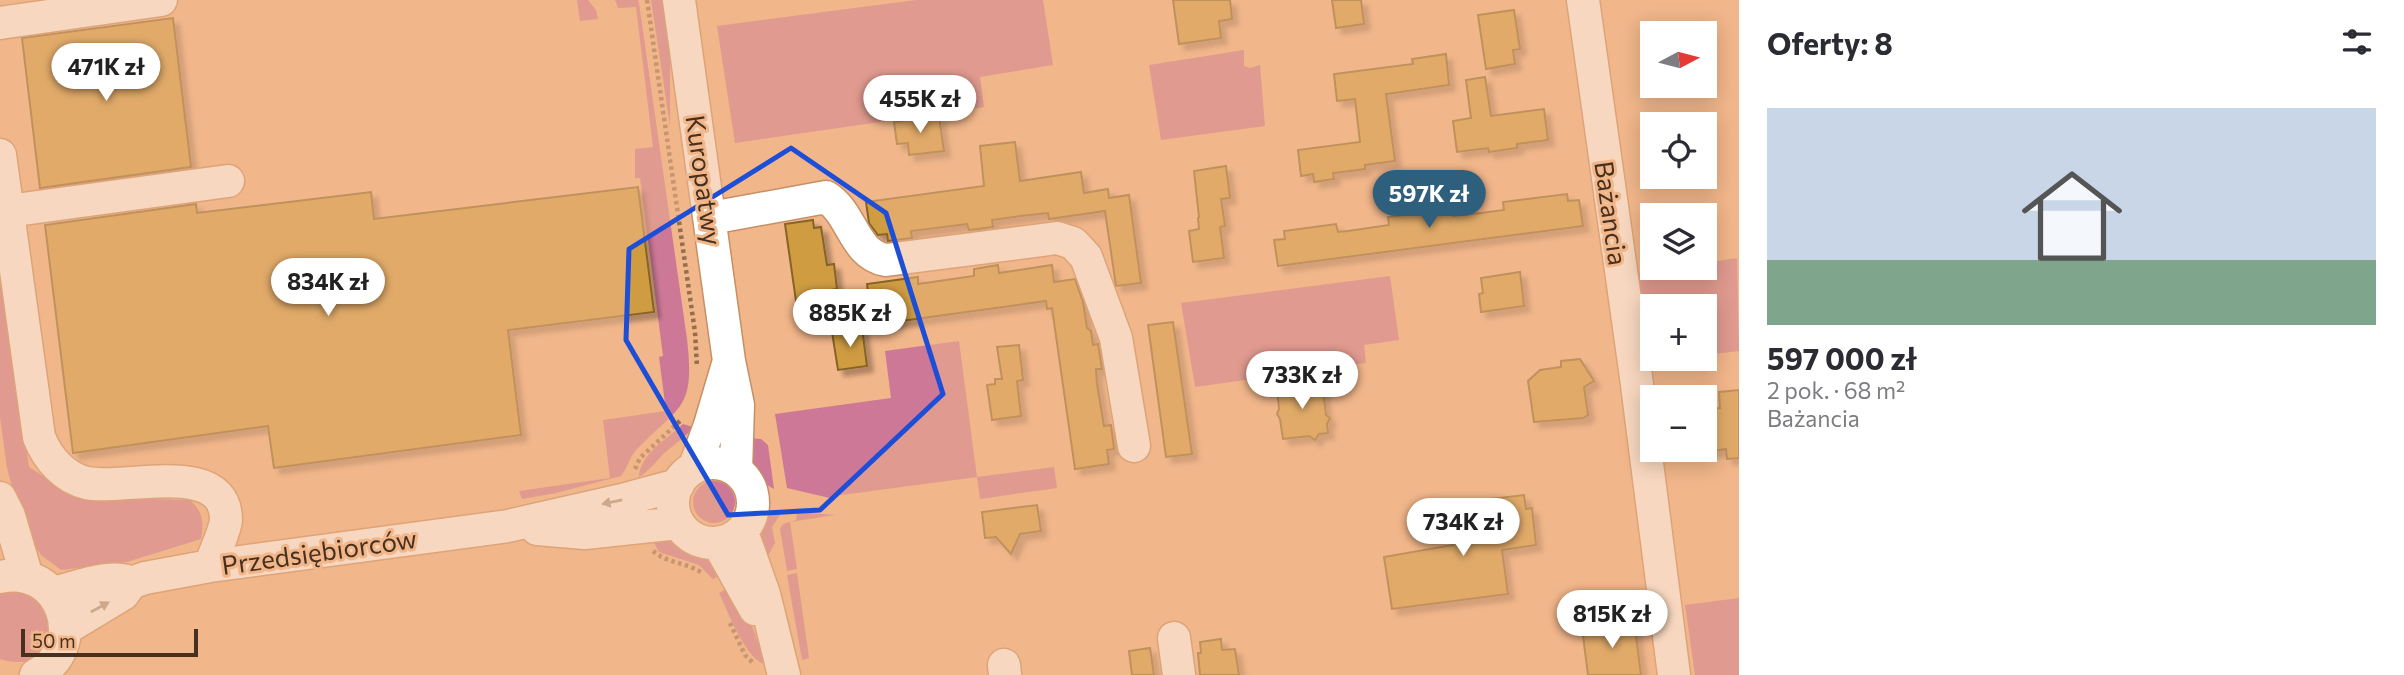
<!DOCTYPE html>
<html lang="pl">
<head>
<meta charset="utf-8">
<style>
	body { margin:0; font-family:Commissioner,sans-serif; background:#f7f7f7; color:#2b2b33; height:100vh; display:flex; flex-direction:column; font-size:26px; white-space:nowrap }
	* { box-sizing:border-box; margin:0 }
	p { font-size:23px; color:#7c7c81 }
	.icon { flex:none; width:38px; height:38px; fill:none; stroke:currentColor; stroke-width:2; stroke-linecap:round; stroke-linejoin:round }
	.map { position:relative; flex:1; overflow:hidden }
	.side { display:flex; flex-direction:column; background:#fff; width:665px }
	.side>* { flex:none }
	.needle { width:46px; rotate:83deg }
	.controls { position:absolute; left:1640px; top:21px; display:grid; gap:14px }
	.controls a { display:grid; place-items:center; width:77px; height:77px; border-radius:0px; background:#fff; box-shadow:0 4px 18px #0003; font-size:35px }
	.scale { position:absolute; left:21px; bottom:18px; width:177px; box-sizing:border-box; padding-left:7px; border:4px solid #47301e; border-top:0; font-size:19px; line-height:24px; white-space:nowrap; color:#47301e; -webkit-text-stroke:5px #f1b68a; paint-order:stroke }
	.price { position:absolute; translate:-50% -60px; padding:0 16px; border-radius:24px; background:#fff; color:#222; font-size:23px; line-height:46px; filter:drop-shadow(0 2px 4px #0008) }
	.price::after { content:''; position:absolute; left:50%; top:42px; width:21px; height:16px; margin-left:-10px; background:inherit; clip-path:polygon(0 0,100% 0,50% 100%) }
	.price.active { background:#2e5f7d; color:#fff }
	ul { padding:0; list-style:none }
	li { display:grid; align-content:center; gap:14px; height:371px; padding:0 28px }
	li+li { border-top:2px solid #e1e1e2 }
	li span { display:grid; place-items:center; height:217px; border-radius:0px; color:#555 }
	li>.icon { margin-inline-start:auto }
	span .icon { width:126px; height:126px; fill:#fffc; stroke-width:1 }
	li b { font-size:30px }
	h2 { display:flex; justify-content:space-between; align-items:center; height:84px; padding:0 28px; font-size:30px }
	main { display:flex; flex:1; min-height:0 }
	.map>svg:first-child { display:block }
	.green { fill:#cd7896 }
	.building { fill:#cf9c42; stroke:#876426; stroke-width:2; filter:url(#shadow) }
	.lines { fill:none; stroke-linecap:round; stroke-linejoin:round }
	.minor-casing { stroke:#c78f64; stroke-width:35 }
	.path { stroke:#956d4f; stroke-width:4.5; stroke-dasharray:3.5 3.5; stroke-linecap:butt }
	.minor { stroke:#fff; stroke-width:32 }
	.oneway { fill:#a3988e }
	.marked { fill:none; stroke:#1d4ed8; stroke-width:5; stroke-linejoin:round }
	.labels { text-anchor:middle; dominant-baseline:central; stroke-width:6; stroke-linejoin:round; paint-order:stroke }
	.street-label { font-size:26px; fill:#47301e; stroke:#f1b68a }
</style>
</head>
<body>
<main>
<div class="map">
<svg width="1739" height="675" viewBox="0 0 1739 675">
	<defs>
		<filter id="shadow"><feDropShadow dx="6" dy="6" stdDeviation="2" flood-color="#0004"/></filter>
	</defs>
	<rect width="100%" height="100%" fill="#f1b68a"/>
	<path class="green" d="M577 0H588L596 10 598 19 580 21Z
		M615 0H638L639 3 687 339C695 410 681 404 637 449 629 457 628 468 621 476L556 493 522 499 519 491 610 478 603 420 666 411 659 357 663 356 640 178H635V149L653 147 636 7 618 8Z
		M651 0H664L670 42V126Z
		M916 0H1043L1053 65 980 77 984 107 735 143 717 26Z
		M1244 50V66L1250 68 1260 65 1265 126 1161 140 1149 65Z
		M1737 258 1739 351 1705 355 1704 306H1652V351L1649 349 1639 273 1670 268H1704L1705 263Z
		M0 265 29 467 77 497 190 500C203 512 204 522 201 539L127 562 61 570 41 555 23 528 7 468 0 417Z
		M1390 276 1399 340 1364 345 1366 363 1195 387 1181 303Z
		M959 341 977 477 1054 467 1057 488 980 499 977 477 834 496V499L787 488 775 414 891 398 885 351Z
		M683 424 693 427C686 437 677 442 668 450 657 459 651 470 639 477 640 454 667 439 683 424Z
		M749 438 761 439 768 445 774 489C754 478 751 459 749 438Z
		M693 502a21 21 0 1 1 42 0a21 21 0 1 1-42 0Z
		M774 512H782L772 527 775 543 769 554 763 556C759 539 756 522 774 512Z
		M797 512 835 515 790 522 797 569 787 571 780 529 783 524 796 520Z
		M651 537C678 539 705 551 720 575L713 579 699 565 659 552Z
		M797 573 809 658 802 660 787 575Z
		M730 587 752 626 766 665C745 659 729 613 719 593Z
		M17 589 43 601 53 628C50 634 48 644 44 650 33 664 15 664 0 659V593Z
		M1739 598V675H1695L1685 605Z"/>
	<path class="building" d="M1173 0H1230L1232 19 1219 21 1221 38 1179 44Z
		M1332 0H1361L1364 24 1336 28Z
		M1514 10 1520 49 1513 50 1515 64 1486 69 1478 15Z
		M173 18 191 167 40 188 22 38Z
		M1446 54 1449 85 1386 94 1395 161 1365 165V169L1333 173 1334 179 1314 182 1313 174 1301 176 1298 150 1360 142 1355 99 1337 101 1334 74 1413 64 1412 59Z
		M1485 77 1491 116 1544 109 1548 140 1517 144V148L1489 152 1488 148 1457 152 1453 121 1471 118 1466 80Z
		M939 116 944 151 909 155 908 143 897 144 894 122Z
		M1015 142 1020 181 1081 172 1084 193 1108 189 1109 198 1129 195 1141 283 1116 286 1105 211 1049 219 1048 213 1020 216 992 220 993 227 969 230 967 224 911 231 912 238 888 241 887 234 878 235 869 223 866 202 984 186 980 146Z
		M1226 166 1230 198 1221 199 1225 226 1220 227 1224 258 1193 262 1189 231 1199 229 1198 218 1199 217 1194 171Z
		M638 187 654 312 508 330 521 435 274 468 268 426 73 453 45 225 196 204 197 213 371 192 374 219Z
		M1567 194 1568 201 1579 200 1583 226 1278 266 1274 240 1285 239 1284 231 1336 224 1338 232 1348 231 1389 225 1388 217 1452 209 1453 216 1481 213 1504 210 1503 202Z
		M813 220 814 228 821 227 827 265 834 264 837 289 830 290 832 304 797 308 785 224Z
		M998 265 999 273 1052 265 1054 282 1075 279 1083 302 1087 328 1091 331 1093 345 1098 344 1102 369H1096L1097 384 1104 426 1111 425 1114 449 1107 450 1109 464 1075 469 1052 308 1047 309 1046 301 872 325 867 284 918 277V284L974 276V269Z
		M1520 272 1524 306 1481 312 1479 294 1483 293 1481 278Z
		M1173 322 1192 454 1166 457 1148 325Z
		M862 328 867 366 838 370 832 332Z
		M1019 345 1023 380 1017 381 1021 416 992 420 987 385 995 384V379H1002L997 347Z
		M1580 359 1594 381 1584 387 1588 415 1583 418 1534 422 1528 381 1540 370 1561 367V361Z
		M1299 380 1304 385 1322 382 1326 415 1330 418 1327 424 1328 433 1319 434 1315 440 1309 436 1283 439 1280 419 1277 414 1279 409 1277 388 1294 386Z
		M1739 390V458L1727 459 1726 449 1707 452 1704 410 1720 408 1719 392Z
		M1524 495 1526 509 1532 508 1536 545 1502 550 1508 594 1392 609 1384 557 1453 545 1450 519 1492 513 1490 499Z
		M1037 505 1041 531 1020 534 1011 554 996 537 985 538 982 512Z
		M1645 593 1648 615 1625 617 1622 596Z
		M1634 621 1641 675H1588L1582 628Z
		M1221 639 1222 650 1235 649 1239 675H1200L1198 653H1201L1200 642Z
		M1150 648 1154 675H1132L1129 651Z"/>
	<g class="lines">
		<g class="minor-casing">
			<path id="minor" d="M679 0 729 361 738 405 736 470
				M1583 0 1636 377 1674 675
				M0 23 161 0
				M0 155 39 437C47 458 64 478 87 483 124 491 226 458 226 520 225 531 214 554 210 566
				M8 211 228 181
				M711 218 826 197C853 214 853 254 886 260L1057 238 1073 243 1086 257 1116 338 1134 446
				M673 503a40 40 0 1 1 80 0a40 40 0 1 1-80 0Z
				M695 466 710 425 728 364
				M0 498 9 516 27 577
				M537 529 585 533 678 523
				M742 532 764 594 784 675
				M718 543 755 609
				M0 577C61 563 91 646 36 675
				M131 583 145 578 210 566 508 526 626 499 678 485
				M53 593C72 589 115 572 131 583
				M65 629 123 594 131 583
				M1174 638 1179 675
				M1004 665 1005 675"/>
		</g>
		<path class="path" d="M647 0 695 332 697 367
			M635 469 640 458 681 420
			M653 551C666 563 686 562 702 573
			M730 623 745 655 753 663"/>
		<use href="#minor" class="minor"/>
	</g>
	<defs><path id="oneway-solid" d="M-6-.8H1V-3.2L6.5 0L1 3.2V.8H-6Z" transform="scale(1.75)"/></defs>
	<g class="oneway">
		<use href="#oneway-solid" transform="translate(612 502) rotate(168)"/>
		<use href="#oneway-solid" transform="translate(100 607) rotate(-29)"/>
	</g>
	<path d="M0 0H1739V675H0ZM791 148 886 213 943 394 820 510 728 515 626 340 629 249Z" fill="#f1b68a" fill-opacity=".55" fill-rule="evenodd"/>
	<path class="marked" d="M791 148 886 213 943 394 820 510 728 515 626 340 629 249Z"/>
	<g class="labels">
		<g class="street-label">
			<text transform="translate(705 180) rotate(82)">Kuropatwy</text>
			<text transform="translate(1612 213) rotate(82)">Bażancia</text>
			<text transform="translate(319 551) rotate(-8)">Przedsiębiorców</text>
		</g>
	</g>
</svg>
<div class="controls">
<a><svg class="needle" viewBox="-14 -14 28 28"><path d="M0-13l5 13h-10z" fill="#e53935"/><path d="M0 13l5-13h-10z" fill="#7c7c81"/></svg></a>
<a><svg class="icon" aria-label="locate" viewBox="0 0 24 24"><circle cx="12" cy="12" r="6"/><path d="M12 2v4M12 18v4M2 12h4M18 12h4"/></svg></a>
<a><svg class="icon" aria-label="layers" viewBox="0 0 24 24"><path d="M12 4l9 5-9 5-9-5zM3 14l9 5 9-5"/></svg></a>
<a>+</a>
<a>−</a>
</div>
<div class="scale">50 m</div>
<b class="price" style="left:106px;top:103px">471K zł</b>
<b class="price" style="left:920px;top:135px">455K zł</b>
<b class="price active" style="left:1429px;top:230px">597K zł</b>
<b class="price" style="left:328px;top:318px">834K zł</b>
<b class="price" style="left:850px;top:349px">885K zł</b>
<b class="price" style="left:1302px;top:411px">733K zł</b>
<b class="price" style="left:1463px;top:558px">734K zł</b>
<b class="price" style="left:1612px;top:650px">815K zł</b>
</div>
<section class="side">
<h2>Oferty: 8<svg class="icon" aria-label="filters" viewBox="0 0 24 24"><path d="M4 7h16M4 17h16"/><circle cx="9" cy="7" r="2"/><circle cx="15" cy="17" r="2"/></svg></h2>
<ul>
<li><span style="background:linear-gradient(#c9d6e8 70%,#7fa58c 0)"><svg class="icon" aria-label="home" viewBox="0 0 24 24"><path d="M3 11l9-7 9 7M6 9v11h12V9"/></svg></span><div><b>597 000 zł</b><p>2 pok. · 68 m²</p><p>Bażancia</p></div></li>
</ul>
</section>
</main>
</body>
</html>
